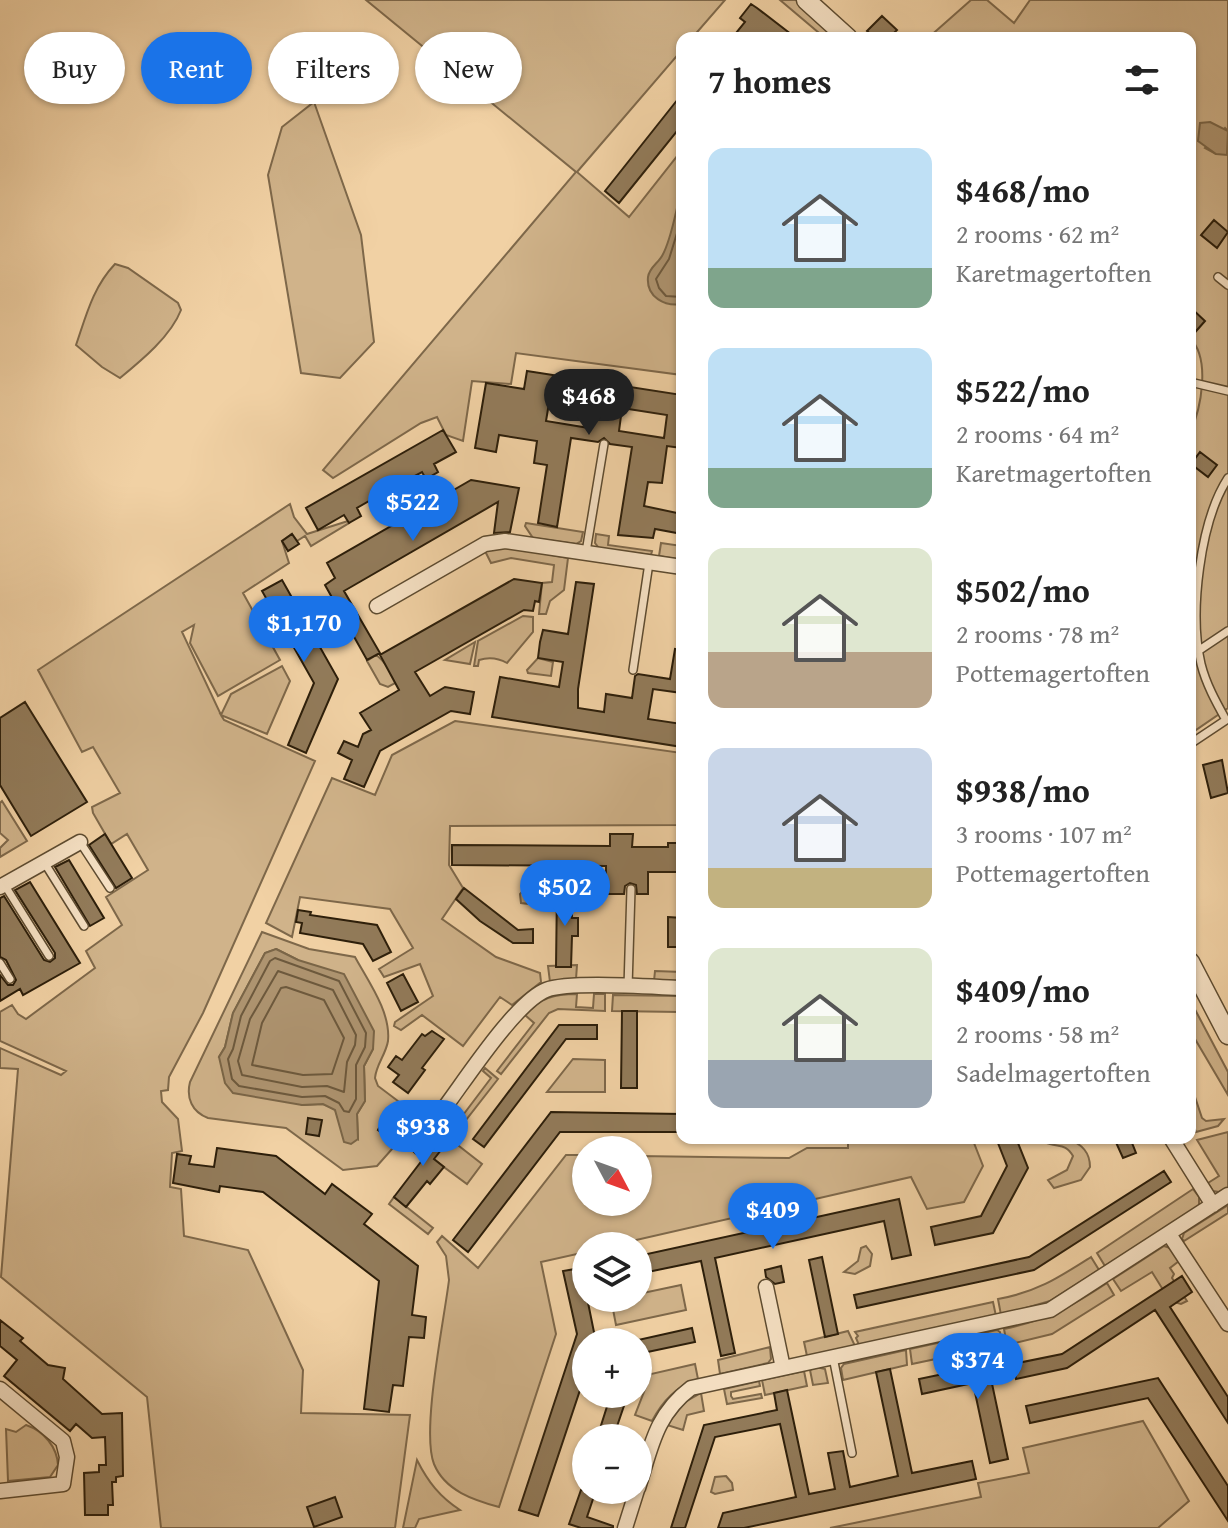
<!DOCTYPE html>
<html lang="en">
<head>
<meta charset="utf-8">
<style>
	body { margin:0; font-family:"Gentium Book Plus",serif; background:#f2f2f2; color:#222; height:100vh; display:flex; flex-direction:column; font-size:30px; white-space:nowrap }
	* { box-sizing:border-box; margin:0 }
	p { font-size:26px; color:#767676 }
	.icon { flex:none; width:44px; height:44px; fill:none; stroke:currentColor; stroke-width:2; stroke-linecap:round; stroke-linejoin:round }
	.map { position:relative; flex:1; overflow:hidden }
	.side { position:absolute; left:676px; top:32px; width:520px; height:1112px; display:flex; flex-direction:column; background:#fff; border-radius:16px; box-shadow:0 2px 6px #0004 }
	.side>* { flex:none }
	.guide { position:absolute; left:24px; top:32px; width:532px; height:72px; display:flex; gap:16px }
	.needle { width:52px; rotate:131deg }
	.tools { position:absolute; left:572px; top:1136px; display:grid; gap:16px }
	.tools a { display:grid; place-items:center; width:80px; height:80px; border-radius:50%; background:#fff; box-shadow:0 2px 6px #0004; font-size:40px }
	.price { position:absolute; translate:-50% -68px; padding:0 18px; border-radius:28px; background:#1a73e8; color:#fff; font-size:26px; line-height:52px; filter:drop-shadow(0 2px 4px #0008) }
	.price::after { content:''; position:absolute; left:50%; top:48px; width:24px; height:18px; margin-left:-12px; background:inherit; clip-path:polygon(0 0,100% 0,50% 100%) }
	.price.on { background:#222; color:#fff }
	ul { padding:0; list-style:none }
	li { display:flex; align-items:center; gap:24px; height:200px; padding:0 32px }
	li span { display:grid; place-items:center; flex:none; width:224px; height:160px; border-radius:16px; color:#555 }
	li>.icon { margin-inline-start:auto }
	span .icon { width:96px; height:96px; fill:#fffc; stroke-width:1 }
	li b { font-size:34px }
	h2 { display:flex; justify-content:space-between; align-items:center; height:96px; padding:0 32px; font-size:34px }
	.tag { padding:0 28px; border-radius:36px; background:#fff; box-shadow:0 2px 6px #0004; font-size:28px; line-height:72px }
	.tag.on { background:#1a73e8; color:#fff }
	.map>svg:first-child { display:block }
	.green { fill:#d0b38a; stroke:#7e684a; stroke-width:2; fill-rule:evenodd }
	.water { fill:#ae9470; stroke:#7a6547; stroke-width:2 }
	.lines { fill:none; stroke-linecap:round; stroke-linejoin:round }
	.shore { stroke:#6d593d; stroke-width:2 }
	.building { fill:#927b5a; stroke:#2c1e0a; stroke-width:2; fill-rule:evenodd }
	.service-casing { stroke:#5d4b30; stroke-width:10 }
	.minor-casing { stroke:#5d4b30; stroke-width:17 }
	.tertiary-casing { stroke:#5d4b30; stroke-width:21 }
	.service { stroke:#f6e1c4; stroke-width:7 }
	.minor { stroke:#f6e1c4; stroke-width:14 }
	.tertiary { stroke:#f6e1c4; stroke-width:18 }
</style>
</head>
<body>
<div class="map">
<svg width="1228" height="1528" viewBox="0 0 1228 1528">
	<rect width="100%" height="100%" fill="#f1d1a4"/>
	<filter id="stains"><feTurbulence type="fractalNoise" baseFrequency=".0025" numOctaves="4"/><feColorMatrix values="0 0 0 0 .2 0 0 0 0 .09 0 0 0 0 .02 0 0 0 .5 -.17"/></filter>
	<radialGradient id="worn" r=".72"><stop offset=".6" stop-color="#630" stop-opacity="0"/><stop offset="1" stop-color="#630" stop-opacity=".3"/></radialGradient>
	<path class="green" d="M366 0H725L692 38H682V50L577 172 629 217 682 150V375L516 353 511 384 472 381 463 441 446 435 437 417 421 423 333 478 323 470 576 172Z
		M780 0H799L841 38H825Z
		M971 0H987L1014 23 1030 0H1228V131L1225 128 1205 148 1216 154H1228V708L1190 734V433C1201 409 1211 359 1190 338V38H928Z
		M314 102 361 235 374 342 340 378 301 373 268 175 282 127Z
		M115 264 128 268 178 303 181 310C171 336 142 360 120 378L102 367 76 345C86 316 93 287 115 264Z
		M290 504 294 517 307 534 348 521 349 523 311 546 305 536 297 541 292 534 282 541 289 563 243 593 280 660 218 696 190 643 194 625 182 632 221 715 231 694 282 666 290 681 267 734 221 715 224 720 315 761 203 1013 169 1077 168 1090 161 1091 162 1102 178 1119 182 1151 172 1153 170 1187 181 1189 184 1236 248 1250 303 1370 301 1413 410 1415 395 1528H161L147 1397 1 1277 18 1069 0 1068V1048L61 1075 66 1071 0 1041V1012L12 1005 18 1014 26 1019 95 968 86 951 122 925 106 897 148 870 127 834 111 844 93 813 92 807 120 793 93 747 82 752 38 670Z
		M526 523 583 532 581 541 576 544 533 538 525 526Z
		M596 534 609 536 608 545 652 551 651 555 599 548 595 543Z
		M661 543 682 546V560L659 556Z
		M499 545 568 558 564 590 550 601 546 614H539L542 583 552 582 554 565 511 558 491 563 485 551Z
		M523 616 533 617V632L507 663C498 658 489 657 479 660L478 666H474L478 641Z
		M475 642 470 664 445 660Z
		M376 655C384 660 391 673 399 681L388 687 380 684 367 661Z
		M538 658 553 662 551 676 528 673 527 670Z
		M455 721 682 753V825L450 826 449 865 463 888 442 919 496 957 540 973 541 982 512 1005 500 997 463 1046 422 1015 401 1030 394 1026 395 1022 433 996 420 964 384 977 379 969 413 948 390 909 300 897 292 937 266 923 332 778 375 795 392 755Z
		M2 801 27 841 0 857V848L8 840 0 833V803Z
		M530 883 537 884 538 905 521 903 520 894Z
		M262 932 309 949 355 957C368 981 391 1012 388 1041 386 1054 376 1065 375 1078L378 1086 427 1123 414 1140 412 1128 396 1115 391 1122 385 1118 378 1130 391 1141 400 1140 377 1166 343 1170 286 1128 208 1118C192 1112 186 1098 190 1082ZM276 949 298 960 373 1049 364 1066 365 1101 357 1114 358 1139 340 1124 335 1109 323 1104 302 1105 219 1057 225 1047 233 1013 265 953Z
		M577 965 576 979 550 982 548 966Z
		M655 971 682 972V981H654Z
		M577 994 576 1007 593 1008 594 994H605V1011L558 1009 549 1013 501 1074 497 1071 534 1023 525 1015C540 998 554 994 577 994Z
		M613 995 679 996V1012L612 1011Z
		M1190 1000 1228 1072V1095L1195 1039H1190Z
		M573 1059 605 1060V1092H547Z
		M485 1068 498 1079 455 1134 451 1131 491 1078 483 1071Z
		M1190 1082 1202 1118 1206 1121 1224 1119 1218 1126 1196 1132 1190 1117Z
		M1228 1132V1187L1219 1192 1213 1191 1208 1183 1219 1176 1197 1140Z
		M848 1138H972L983 1166 964 1202 927 1209 911 1177 610 1246H586V1252L541 1262 556 1334 499 1507C474 1500 445 1491 434 1464 421 1431 444 1321 449 1280L446 1256 437 1242 442 1236 478 1268 566 1155H586V1202H638V1156L789 1158 807 1148H848Z
		M450 1139 482 1164 467 1184 433 1159Z
		M1068 1139C1082 1144 1090 1152 1090 1167L1081 1180 1054 1188 1048 1180 1067 1170 1073 1156C1066 1144 1060 1147 1050 1144Z
		M1193 1189 1199 1197V1206L1105 1266 1097 1253Z
		M394 1197 433 1228 428 1234 389 1204Z
		M1228 1205V1213L1184 1241 1182 1239 1184 1233Z
		M866 1246 872 1254 870 1266 855 1274 844 1272 858 1261 861 1248Z
		M1164 1246 1170 1248 1179 1261 1170 1268 1174 1274 1172 1278 1187 1301 1181 1304 1170 1301 1152 1272 1121 1291 1113 1279Z
		M1091 1257 1099 1270 1050 1301 1001 1315 998 1299C1037 1292 1058 1278 1091 1257Z
		M1107 1283 1114 1295 1052 1334 1007 1345 1004 1329C1050 1319 1069 1308 1107 1283Z
		M681 1285 686 1310 616 1325 611 1299 638 1298V1294Z
		M993 1302 996 1316 859 1345 856 1338 858 1336 855 1332Z
		M997 1330 1000 1332 1002 1345 912 1364 910 1349Z
		M848 1331 855 1346 807 1356 804 1342Z
		M770 1347 771 1359 768 1363 720 1374 718 1360Z
		M906 1350 907 1365 843 1380 841 1368 844 1364Z
		M695 1364 698 1379C676 1387 663 1400 652 1421L635 1415 651 1374Z
		M816 1367 825 1369 828 1383 813 1385 810 1370Z
		M804 1371 807 1386 765 1395 762 1380Z
		M759 1381 760 1386 731 1392V1396L733 1399 761 1394 762 1398 727 1404 724 1389Z
		M701 1393 704 1411 687 1415 683 1430 667 1425 685 1402Z
		M1143 1421 1189 1501 1158 1528H830L981 1497 978 1483 1029 1473 1023 1448Z
		M26 1425C44 1431 57 1447 58 1465L50 1477 8 1481 6 1429 16 1432Z
		M417 1460C428 1482 440 1497 460 1510L419 1519 415 1528H403Z
		M726 1476 732 1483 733 1490 715 1494 711 1492 715 1477Z"/>
	<path class="water" d="M1210 122 1228 131 1227 155 1216 154 1198 141 1200 123Z
		M682 188V304C665 307 646 297 648 277 649 268 658 263 662 256 672 239 676 208 682 188Z
		M276 949 298 960 344 974 374 1031 373 1049 364 1066 365 1101 357 1114 358 1139 351 1144 344 1142 335 1110 323 1104 302 1105 233 1093 225 1083 219 1057 225 1047 233 1013 265 953Z"/>
	<g class="lines">
		<path class="shore" d="M682 217 669 259 656 279 659 288 666 296 682 297
			M275 958 339 981 366 1033 365 1047 356 1065V1099L349 1112 344 1111 339 1103 325 1096 302 1097 239 1086 232 1079 228 1059 233 1049 241 1016 270 961Z
			M278 971 333 990 356 1035 355 1045 347 1062 344 1092 327 1086 302 1087 242 1075 238 1061 250 1019Z
			M286 987 324 1000 344 1038 332 1074 303 1075 252 1065 262 1023 281 988Z"/>
	</g>
	<path class="building" d="M751 4 757 8 796 38H732L745 22 740 18Z
		M882 16 897 30 889 38H875L867 31Z
		M682 94V125L619 203 605 191Z
		M1214 220 1228 232 1217 248 1201 235Z
		M1190 307 1205 321 1190 338Z
		M527 371 682 395V448L667 446 662 483 648 482 644 506 682 514V534L655 529 653 538 618 535 632 447 610 444 604 438 598 442 571 438 557 527 538 523 547 465 534 463 537 441 499 435 496 452 475 448 486 383 524 389ZM550 397 592 403 589 428 546 421ZM622 408 667 415 664 438 619 431Z
		M443 430 456 452 434 464 438 472 426 479 422 472 396 486 400 494 388 501 383 493 357 508 361 516 349 523 344 515 318 530 306 508Z
		M1200 452 1217 465 1208 477 1191 464Z
		M471 480 519 488 510 532 494 533 498 502 344 591 380 653 367 660 325 585 335 578 327 563Z
		M292 534 299 544 288 551 282 541Z
		M514 579 542 583 539 602 535 601 533 611 524 610 415 672 430 696 445 687 474 692 470 714 451 711 380 751 364 787 344 779 352 760 338 753 344 741 358 747 363 734 371 730 360 713 399 690 380 655Z
		M282 580 338 679 306 753 288 745 314 683 262 591Z
		M576 582 594 584 578 689V708L604 712 606 694 632 698 635 676 638 674 670 679 675 649 682 650V693L653 689 648 719 682 724V747L492 717 500 677 559 687 563 662 538 658 540 642 543 630 568 634Z
		M25 702 87 802 31 836 0 785V718Z
		M1222 760 1228 793 1211 798 1203 765Z
		M105 834 132 878 116 888 89 845Z
		M610 834H633L632 847H668V843H682V872H648V894H637L636 885 630 883 625 886 624 894H606V866L452 865V845L610 846Z
		M69 860 104 918 90 926 55 867Z
		M30 882 80 963 23 995 20 989 0 1001V975L8 985H13L16 980 6 960 0 957V898L4 896 44 960 50 962 55 958V953L15 890Z
		M464 888 518 930 533 929V943H513L480 921 456 899Z
		M557 889H572V918H578V936H572L571 967H556Z
		M298 910 311 912 310 915 377 925 391 952 373 961 363 944 300 933 302 923 296 922Z
		M668 917 682 918V947H668Z
		M403 974 418 1002 401 1011 387 983Z
		M622 1011H637V1088H621Z
		M559 1025H597V1039H566L484 1147 473 1139Z
		M432 1031 444 1039 422 1068 425 1070 408 1093 393 1082 399 1075 388 1067 396 1056 402 1060 422 1034 425 1036Z
		M551 1112 682 1114V1132H560L468 1252 453 1240Z
		M396 1114 412 1128 414 1152 400 1140 392 1141 378 1130 385 1118 391 1122Z
		M308 1118 322 1120 319 1136 306 1134Z
		M434 1130 448 1141 434 1159 444 1167 430 1184 427 1181 406 1207 394 1197 423 1159 415 1153Z
		M996 1138H1016L1028 1168 993 1233 935 1245 931 1227 981 1216 1007 1166Z
		M1114 1138H1130L1136 1153 1123 1158Z
		M217 1148 276 1156 325 1194 332 1184 372 1214 364 1224 418 1266 412 1315 426 1317 424 1338 409 1337 403 1386 393 1385 389 1412 364 1409 379 1281 263 1192 220 1186 219 1192 173 1183 177 1154 191 1156 189 1164 214 1167Z
		M1164 1171 1171 1182 1034 1270 857 1308 854 1295 1029 1257Z
		M899 1199 911 1255 892 1259 884 1221 715 1258 735 1353 721 1356 701 1261 638 1274V1256Z
		M822 1257 838 1334 825 1337 809 1260Z
		M781 1266 784 1282 775 1284 766 1277 765 1270Z
		M581 1268 596 1342H586V1372L538 1516 519 1510 577 1334 563 1271Z
		M1182 1276 1192 1292 1170 1307 1228 1397V1423L1155 1310 1067 1368 1016 1379 1013 1364 1062 1354Z
		M0 1320 23 1338 20 1341 48 1365 65 1368 63 1379 102 1414 122 1413 123 1476 116 1477V1482H112L113 1505H108V1515H85L84 1473 99 1472V1465H106L105 1437 92 1438 76 1424 70 1431 4 1376 17 1360 0 1346Z
		M692 1328 695 1342 638 1354V1340Z
		M1006 1361 1009 1375 991 1379 1008 1459 990 1463 973 1383 922 1394 919 1379Z
		M890 1369 912 1473 972 1461 976 1479 744 1528H718L723 1513 796 1497 780 1424 715 1437 685 1528H671L704 1425 777 1410 774 1393 787 1390 809 1494 835 1489 828 1453 843 1451 850 1487 898 1476 876 1372Z
		M1158 1378 1228 1486V1521L1148 1398 1030 1423 1026 1406Z
		M611 1394H628L613 1438H597Z
		M581 1490H596L587 1517 613 1526V1528H581L569 1524Z
		M335 1497 342 1517 314 1527 307 1507Z"/>
	<g class="lines">
		<g class="service-casing">
			<path id="service" d="M1218 277 1228 285
				M1190 382 1228 391
				M586 552 604 444
				M1198 651 1228 631
				M633 670 649 563
				M1190 744 1226 720C1216 702 1206 684 1201 664 1189 613 1200 521 1228 478
				M80 842 110 888
				M44 862 84 926
				M4 884 49 956
				M0 963 10 979
				M628 987 631 889
				M833 1357 852 1453"/>
		</g>
		<g class="minor-casing">
			<path id="minor" d="M377 606 485 544 505 541 682 567
				M0 887 80 842
				M445 1107C466 1079 516 1002 546 990 570 981 652 987 682 988
				M1171 1138 1213 1205
				M1169 1234 1228 1324
				M766 1287 783 1368
				M0 1389 63 1441 67 1457 63 1484 0 1491
				M638 1488C651 1448 655 1415 691 1388L1050 1310 1228 1195
				M625 1528 637 1490"/>
		</g>
		<g class="tertiary-casing">
			<path id="tertiary" d="M806 0 848 38
				M1190 962 1228 1035"/>
		</g>
		<use href="#service" class="service"/>
		<use href="#minor" class="minor"/>
		<use href="#tertiary" class="tertiary"/>
	</g>
	<rect width="100%" height="100%" filter="url(#stains)"/>
	<rect width="100%" height="100%" fill="url(#worn)"/>
</svg>
<div class="tools">
<a><svg class="needle" viewBox="-14 -14 28 28"><path d="M0-13l5 13h-10z" fill="#e53935"/><path d="M0 13l5-13h-10z" fill="#767676"/></svg></a>
<a><svg class="icon" aria-label="layers" viewBox="0 0 24 24"><path d="M12 4l9 5-9 5-9-5zM3 14l9 5 9-5"/></svg></a>
<a>+</a>
<a>−</a>
</div>
<b class="price on" style="left:589px;top:437px">$468</b>
<b class="price" style="left:413px;top:543px">$522</b>
<b class="price" style="left:304px;top:664px">$1,170</b>
<b class="price" style="left:565px;top:928px">$502</b>
<b class="price" style="left:423px;top:1168px">$938</b>
<b class="price" style="left:773px;top:1251px">$409</b>
<b class="price" style="left:978px;top:1401px">$374</b>
<div class="guide">
<a class="tag">Buy</a>
<a class="tag on">Rent</a>
<a class="tag">Filters</a>
<a class="tag">New</a>
</div>
<section class="side">
<h2>7 homes<svg class="icon" aria-label="filters" viewBox="0 0 24 24"><path d="M4 7h16M4 17h16"/><circle cx="9" cy="7" r="2"/><circle cx="15" cy="17" r="2"/></svg></h2>
<ul>
<li><span style="background:linear-gradient(#bfe0f5 75%,#7fa58c 0)"><svg class="icon" aria-label="home" viewBox="0 0 24 24"><path d="M3 11l9-7 9 7M6 9v11h12V9"/></svg></span><div><b>$468/mo</b><p>2 rooms · 62 m²</p><p>Karetmagertoften</p></div></li>
<li><span style="background:linear-gradient(#bfe0f5 75%,#7fa58c 0)"><svg class="icon" aria-label="home" viewBox="0 0 24 24"><path d="M3 11l9-7 9 7M6 9v11h12V9"/></svg></span><div><b>$522/mo</b><p>2 rooms · 64 m²</p><p>Karetmagertoften</p></div></li>
<li><span style="background:linear-gradient(#dfe7d0 65%,#b9a48a 0)"><svg class="icon" aria-label="home" viewBox="0 0 24 24"><path d="M3 11l9-7 9 7M6 9v11h12V9"/></svg></span><div><b>$502/mo</b><p>2 rooms · 78 m²</p><p>Pottemagertoften</p></div></li>
<li><span style="background:linear-gradient(#c9d6e8 75%,#c2b280 0)"><svg class="icon" aria-label="home" viewBox="0 0 24 24"><path d="M3 11l9-7 9 7M6 9v11h12V9"/></svg></span><div><b>$938/mo</b><p>3 rooms · 107 m²</p><p>Pottemagertoften</p></div></li>
<li><span style="background:linear-gradient(#dfe7d0 70%,#9aa5b1 0)"><svg class="icon" aria-label="home" viewBox="0 0 24 24"><path d="M3 11l9-7 9 7M6 9v11h12V9"/></svg></span><div><b>$409/mo</b><p>2 rooms · 58 m²</p><p>Sadelmagertoften</p></div></li>
</ul>
</section>
</div>
</body>
</html>
